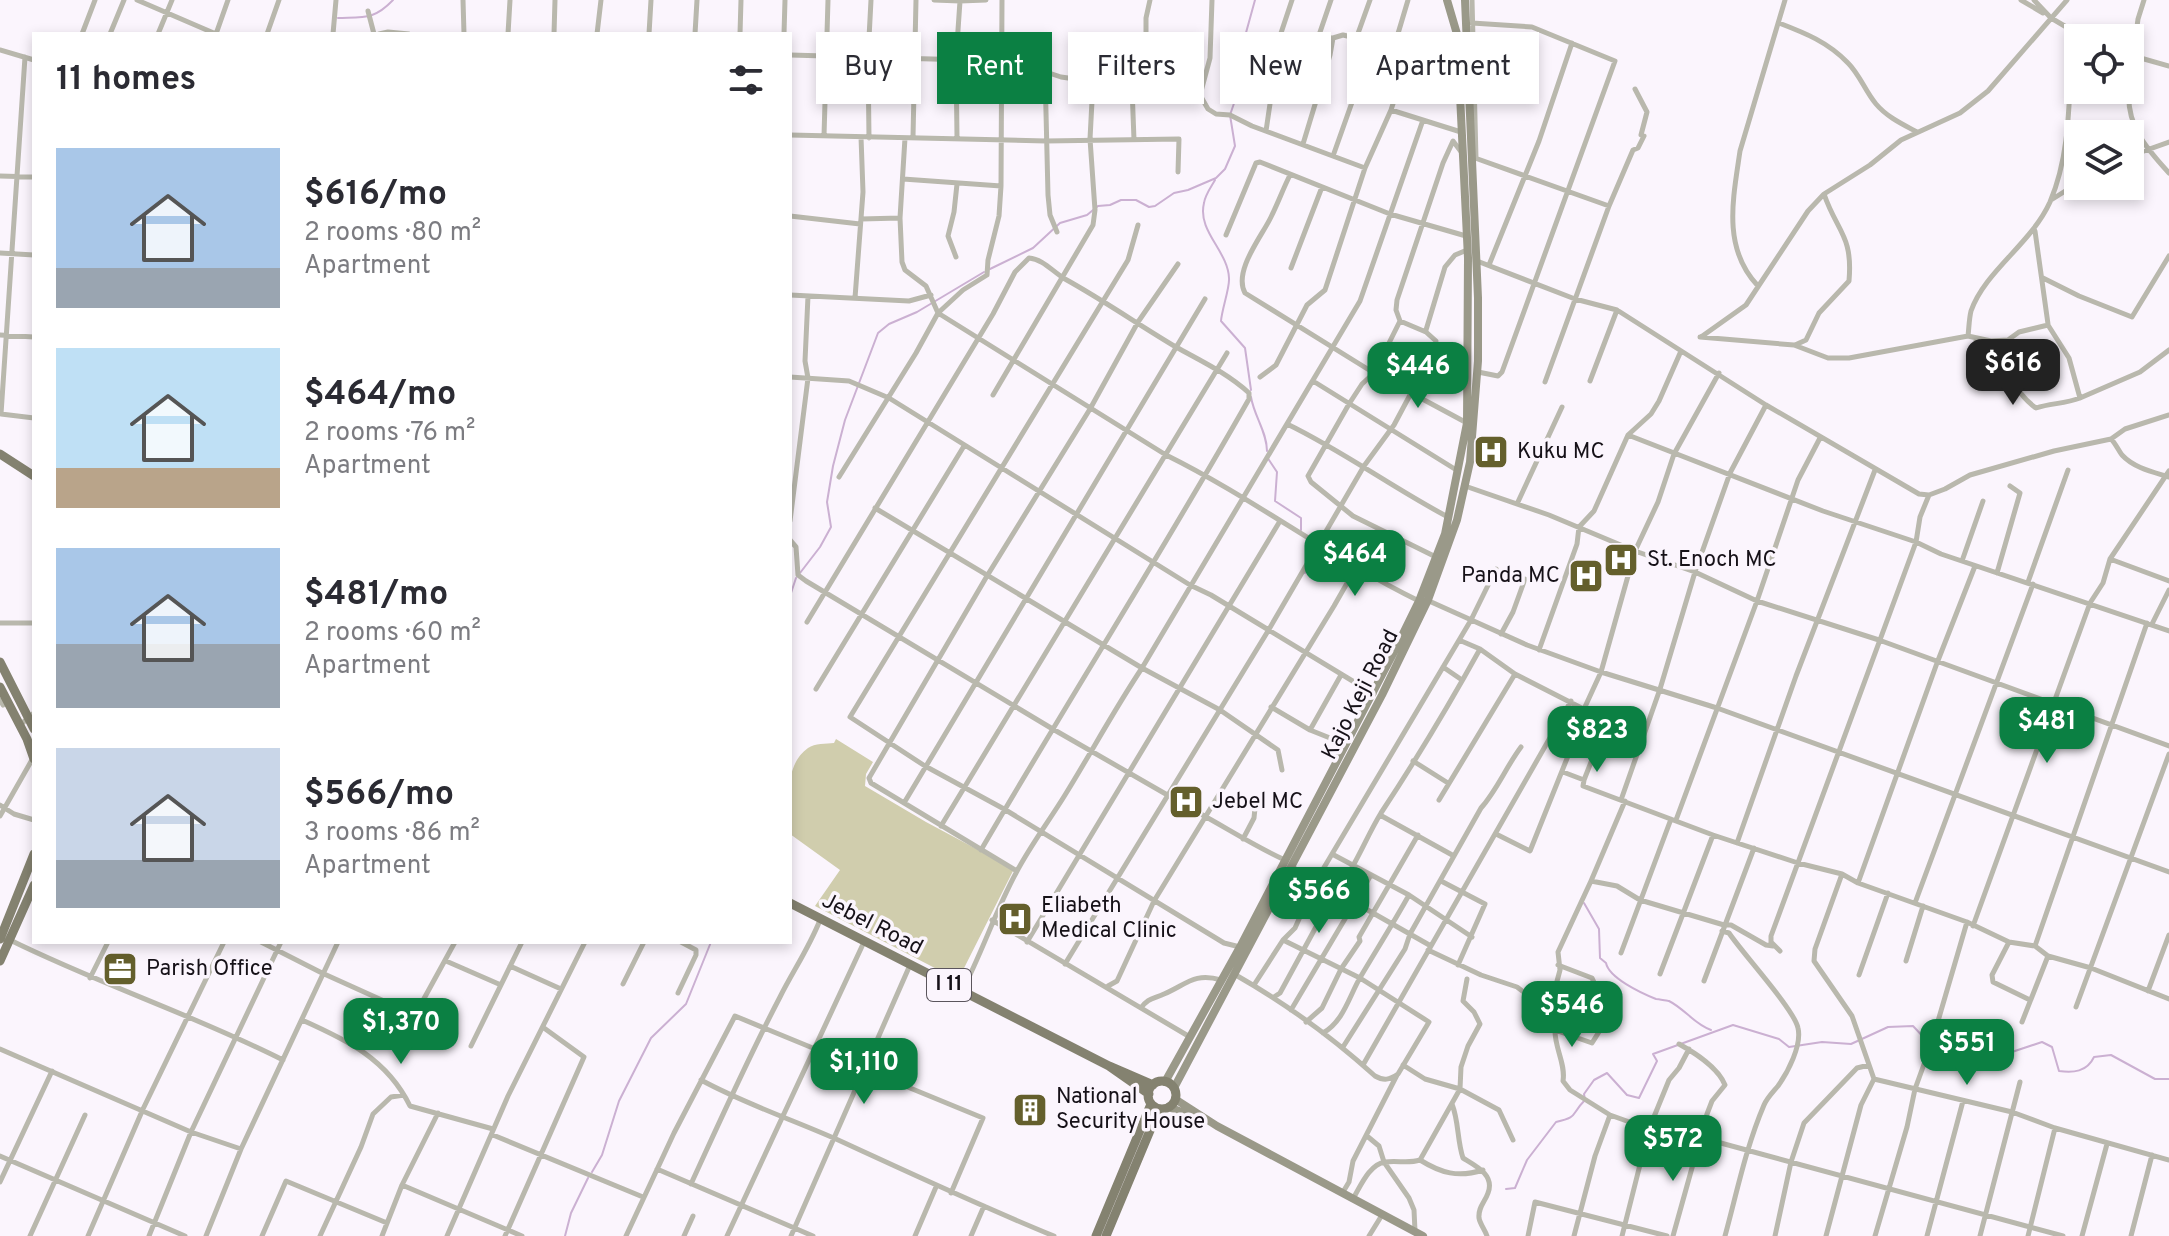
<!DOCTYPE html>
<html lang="en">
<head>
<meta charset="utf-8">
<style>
	body { margin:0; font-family:Overpass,sans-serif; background:#f7f7f7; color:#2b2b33; height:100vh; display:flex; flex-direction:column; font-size:30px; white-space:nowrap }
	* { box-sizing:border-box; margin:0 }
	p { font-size:26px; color:#7c7c81 }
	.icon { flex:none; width:44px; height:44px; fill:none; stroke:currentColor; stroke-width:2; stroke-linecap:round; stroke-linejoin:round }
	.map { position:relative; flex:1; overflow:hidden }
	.drawer { position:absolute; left:32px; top:32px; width:760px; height:912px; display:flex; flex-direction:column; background:#fff; border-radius:0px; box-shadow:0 4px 12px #0003 }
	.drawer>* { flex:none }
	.guide { position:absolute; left:816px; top:32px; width:760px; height:72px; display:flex; gap:16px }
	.buttons { position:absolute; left:2064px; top:24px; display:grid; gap:16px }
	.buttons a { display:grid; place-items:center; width:80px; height:80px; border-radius:0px; background:#fff; box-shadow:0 4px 12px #0003; font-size:40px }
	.price { position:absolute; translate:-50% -68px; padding:0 18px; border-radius:16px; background:#0b8043; color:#fff; font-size:26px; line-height:52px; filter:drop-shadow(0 2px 4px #0008) }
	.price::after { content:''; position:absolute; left:50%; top:48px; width:24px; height:18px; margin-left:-12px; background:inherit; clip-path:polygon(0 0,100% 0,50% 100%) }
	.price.current { background:#222; color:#fff }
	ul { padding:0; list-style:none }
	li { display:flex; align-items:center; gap:24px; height:200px; padding:0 24px }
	li span { display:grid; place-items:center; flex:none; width:224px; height:160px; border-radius:0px; color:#555 }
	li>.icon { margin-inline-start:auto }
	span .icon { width:96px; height:96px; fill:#fffc; stroke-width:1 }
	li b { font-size:34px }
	h2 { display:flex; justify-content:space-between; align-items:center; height:96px; padding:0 24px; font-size:34px }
	.chip { padding:0 28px; border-radius:0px; background:#fff; box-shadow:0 4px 12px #0003; font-size:28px; line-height:72px }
	.chip.current { background:#0b8043; color:#fff }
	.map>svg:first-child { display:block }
	.green { fill:#d0cdad }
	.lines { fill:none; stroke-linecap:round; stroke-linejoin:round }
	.stream { stroke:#cbb0d2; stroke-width:2 }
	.street { stroke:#b9b8ad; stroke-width:5 }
	.secondary { stroke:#9a9989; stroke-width:8 }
	.primary { stroke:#848270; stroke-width:9 }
	.labels { text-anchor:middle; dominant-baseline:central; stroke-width:7; stroke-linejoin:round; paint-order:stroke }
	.shield { fill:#fbf5fd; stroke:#5b555d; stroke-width:2 }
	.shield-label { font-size:20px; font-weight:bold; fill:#161118 }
	.poi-label { font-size:22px; fill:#161118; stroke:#fbf5fd; text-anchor:start }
	.street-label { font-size:22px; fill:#161118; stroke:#fbf5fd }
</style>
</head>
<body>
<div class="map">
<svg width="2169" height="1236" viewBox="0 0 2169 1236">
	<rect width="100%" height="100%" fill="#fbf5fd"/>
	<path class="green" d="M836 739 873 762 866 774 865 786 926 822 1014 869 958 980 815 906 840 870 790 834C790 808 782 766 808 748 815 743 826 744 834 743Z"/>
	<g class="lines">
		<path class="stream" d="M338 18C364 17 374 20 393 0
			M1215 180C1211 187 1205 195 1204 203 1197 231 1228 251 1229 278 1230 287 1222 309 1221 321L1245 348 1251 390
			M990 269 1033 248 1060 223 1087 215 1098 206 1110 205 1121 200H1136L1149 207 1155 206 1174 193 1188 190 1216 178 1225 169 1235 146 1230 115 1243 77 1244 40 1255 0
			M1251 397C1254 416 1267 432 1267 451
			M1267 457 1277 472 1275 501 1301 518V530
			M800 573 820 547 831 527 827 502 833 466 845 420 878 333 889 324 917 312 984 272
			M1305 573 1316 557 1317 549
			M790 596 796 578
			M1584 903 1599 929 1600 958 1606 963C1609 978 1641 993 1656 999 1658 999 1668 1001 1669 1001 1685 1009 1694 1024 1711 1030
			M1934 1046 1954 1049 1988 1060 2042 1042 2052 1047 2059 1071C2073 1073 2087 1072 2094 1057L2111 1055 2155 1079H2169
			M592 1172 602 1155 619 1101 651 1038 686 1004 711 942
			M1506 1189 1515 1188 1527 1160 1556 1122C1579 1117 1570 1115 1585 1100L1584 1094 1594 1080 1607 1073 1627 1095 1639 1098 1657 1061 1653 1054 1733 1025 1779 1039 1789 1047 1822 1042 1851 1044 1888 1027 1913 1026 1929 1043
			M565 1236 571 1213 588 1178"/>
		<path class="street" d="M137 0 216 34 228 0
			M463 0 464 34
			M934 0 960 1 956 59 957 137
			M1212 0 1210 58 1200 95 1208 109 1216 114 1230 115 1252 126 1365 168 1391 110 1461 132
			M1472 0 1476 158
			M2021 0 2043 13
			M2034 0 2051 18 2085 38
			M960 1 986 0
			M368 11 374 34
			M1472 23 1532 27 1615 61 1502 372 1498 376 1478 372
			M1779 23C1805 33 1828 42 1848 63 1860 75 1865 91 1876 104 1887 117 1902 124 1917 132
			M82 34 95 0
			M110 34 124 0
			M158 34 172 0
			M267 34 279 0
			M333 34 336 0
			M379 34 388 32 409 34
			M508 34 510 0
			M554 34 555 0
			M597 34 601 0
			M649 34 651 0
			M695 34 697 0
			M740 34 741 0
			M784 34 785 0
			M1280 36 1333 38 1343 35 1394 47 1408 0
			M1318 38 1331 0
			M1356 39 1370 0
			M1394 47 1405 49 1413 46
			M0 50 34 60
			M790 55 1003 61 1025 65 1061 77 1132 87
			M2130 55 2169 66
			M1045 71 1048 195 1050 215 1057 232
			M2130 81 2138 19 2144 0
			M2129 90C2126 125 2146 148 2169 173
			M1391 110 1408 57 1414 46 1442 44 1457 34
			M1266 131 1280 36 1292 0
			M790 135 1046 141 1179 139 1178 172
			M824 136 828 0
			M913 137 916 0
			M869 138 868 57 871 0
			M905 138 900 218 902 262 905 270 926 286 938 313 1166 455C1253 498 1331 558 1419 601
			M1134 140 1132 87 1146 49V18L1150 0
			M1303 144 1330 55 1333 38
			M1333 156 1373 43
			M2130 156 2169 142
			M1475 158 1609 206
			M1290 175C1283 189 1278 203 1271 217 1262 236 1233 271 1245 293L1374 373 1467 423
			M0 176 34 177
			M903 179 1001 186
			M2051 200 2078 183
			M790 216 860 224
			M861 219 900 218
			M1138 225 1128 260 850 717 925 766 1004 809 1224 943 1240 947
			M2035 231 2048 324
			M1226 235 1256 163 1260 162 1390 214 1466 236
			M0 253 34 255
			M956 257 948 236 954 212 957 184
			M1477 261 1575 299 1617 310 1766 405 1919 494 1929 495 1945 489 1970 475 2054 451 2111 439 2125 429 2169 415
			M1489 265 1539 141 1572 43
			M1291 268 1322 187
			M2043 278 2079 296 2132 317 2169 256
			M1758 286C1722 248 1733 199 1740 151L1785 0
			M790 295 909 301 931 295
			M855 298 863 192 861 137
			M1400 321 1426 332
			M0 335 34 337
			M1968 336 1991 341 2008 340 2019 332 2048 325 2069 358 2080 398 2140 372 2169 350
			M1700 337 1794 345 1828 358H1849L1968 336C1969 328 1969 319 1971 311 1985 271 2031 244 2050 202 2073 148 2068 88 2073 32
			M1701 337 1746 305 1808 211 1824 194 1870 165 1901 140 1960 113 1988 91 2067 0
			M1976 340C2004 354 2010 390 2036 408 2051 403 2065 404 2080 398
			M1795 345 1806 340 1819 313 1849 281C1853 235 1837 232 1824 194
			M790 377 849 381 889 398 1190 585 1211 595 1374 694
			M1260 377 1276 365 1307 305 1325 290 1365 168
			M1313 381 1458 471
			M1590 381 1617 310
			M1545 382 1609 206 1633 150 1638 148 1644 136 1641 135 1647 112 1635 89
			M993 395 1093 225 1095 210 1090 139 1093 82
			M1 414 25 57
			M1 414 34 418
			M1287 424C1343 451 1393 488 1448 517
			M1628 435 1823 511 1916 542 1941 554 2169 631
			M2111 439C2116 444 2118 450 2122 455 2134 468 2153 472 2169 477
			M839 477 916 353 938 313 963 290 987 275 988 260 999 216 1001 186 1002 0
			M1465 486 1549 515 1635 551 1695 572 1757 601 1879 640 2169 746
			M1517 504 1562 407
			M875 508 1142 668 1220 710 1278 750 1282 770
			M790 521 808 378 805 361 808 296
			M790 540 796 547 798 575 806 581 1051 728C1100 756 1149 784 1197 812 1227 828 1254 846 1285 860
			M1436 557 1353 516 1311 482 1308 476 1349 404 1362 384 1374 373 1400 321 1396 310 1397 300 1443 163 1453 141 1462 153
			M2110 559 2169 581
			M1962 561 1983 501
			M1997 573 2020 493 2010 486
			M2028 582 2068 470
			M1429 601 1527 645 1601 672 1717 708 2169 872
			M807 622 993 314 1015 272 1029 258C1043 259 1053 272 1065 279 1103 300 1139 325 1176 347 1201 361 1227 373 1249 393V399C1163 551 1069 699 981 850
			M0 623H34
			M2152 624 2169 590
			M1501 634 1513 612 1525 579
			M1459 640 1480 649 1515 674 1609 722 1595 752
			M1539 650 1577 544 1579 527 1594 511 1628 435 1651 414 1659 401 1681 351
			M1443 667 1462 680
			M816 689 964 446
			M0 700 3 705
			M1271 707 1310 730 1345 744
			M1584 709 1601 672 1635 551 1658 502 1674 454 1719 373
			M20 725 34 713
			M1310 730 1341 675
			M1574 743 1595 752 1584 780
			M1413 761 1448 783
			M1563 772 1584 780 1583 786 1713 835 1798 863 1842 874 1858 883 1967 922 2009 942 2035 946 2048 956 2091 968 2169 999
			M1439 800 1515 674
			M1621 800 1660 689 1695 572 1730 473 1766 405
			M1625 801 1591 881 1617 886 1640 900 1724 925H1731L1766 945 1773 946
			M904 803 1205 299
			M0 805 14 814 34 820
			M1380 815 1454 856
			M0 816 33 758
			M1676 820 1757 601 1798 480 1820 438
			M941 826 1227 353
			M1496 834 1530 851 1586 711
			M1243 839 1254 818 1255 808 1246 798
			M1737 843 1796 676 1875 470
			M1332 854 1409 895 1472 937
			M1292 867 1431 946
			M1017 871 871 783 869 778 987 576 1090 409 1138 322 1178 264
			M1842 874 1815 949 1814 961 1852 1016 1874 1079
			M1441 881 1485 904 1458 965
			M1858 883 1937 663 1975 566
			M1915 903 2033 584
			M992 920 1190 1037
			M1973 926 2090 603 2103 583 2110 559 2169 471
			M1722 931 1729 933C1743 954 1794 1009 1798 1028 1802 1045 1788 1072 1778 1086 1773 1092 1767 1098 1764 1105 1746 1147 1737 1192 1725 1236
			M10 940C99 984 194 1015 283 1060
			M261 942 322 973 415 1015 455 942
			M1027 942 1280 521
			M2009 942 1992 975 1993 982 2030 1000
			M2035 946 2147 623
			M1428 950 1481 975 1517 987 1525 993 1536 1019 1555 1030 1592 1043C1617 1004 1608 1016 1592 978L1558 965
			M1780 951 1771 942V936L1916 542 1920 517 1929 495
			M1621 953 1671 819
			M446 961 501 985
			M1906 961 1923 906
			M1065 964 1268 631 1364 466 1394 425 1434 350 1436 341 1426 332V330L1445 267 1455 255 1467 250
			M510 966 561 989
			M1234 974C1285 1003 1332 1037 1375 1076 1384 1081 1389 1080 1398 1074L1429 1022 1360 978 1283 940
			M1660 974 1713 835
			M1859 975 1888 893
			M90 978 108 942
			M1704 981 1754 848
			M623 984 644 942
			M1254 985 1283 940 1295 928 1316 881 1471 620 1496 569
			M1556 985C1570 1007 1556 1009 1555 1029 1554 1047 1566 1064 1563 1081L1570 1090 1610 1115
			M1108 986 1117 981 1154 901 1334 606 1378 529
			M962 991C982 953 995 912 1016 873 1030 846 1049 821 1065 795 1091 753 1114 710 1142 668L1360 301 1423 120
			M2148 991 2169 935
			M678 993 696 955V950L681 942
			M1525 993 1556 985 1560 970 1558 952 1591 881
			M1274 997 1280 993 1335 892C1355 869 1365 839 1381 813 1416 760 1449 705 1480 649
			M2076 1007 2169 754
			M1141 1008C1148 998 1153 999 1164 994 1186 985 1194 972 1221 980
			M1291 1010 1371 875
			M302 1020C347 1040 387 1059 410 1106L493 1129
			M1306 1022 1322 1008 1341 969 1360 941 1359 937 1418 835
			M2022 1022 2048 956
			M1323 1033C1344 1021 1349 996 1361 976 1377 949 1394 922 1409 895
			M471 1046 522 942
			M1343 1047 1405 949 1410 934 1481 808C1497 790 1506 767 1521 747
			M0 1049 191 1132 241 1149
			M1363 1065 1571 701
			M1403 1065 1425 1079 1460 1089 1499 1110 1513 1140
			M701 1080C745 1104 791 1119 836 1139 908 1172 980 1206 1054 1236
			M1452 1104C1459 1122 1457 1140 1463 1158 1476 1166 1495 1175 1488 1193 1485 1202 1478 1207 1479 1218 1480 1224 1485 1230 1487 1236
			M493 1135 643 1197
			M1367 1136 1379 1146 1384 1162 1409 1198 1414 1210 1415 1231
			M0 1156 185 1236
			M1420 1160C1441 1173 1458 1178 1483 1170
			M657 1169 813 1236
			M0 1182 52 1071
			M691 1184C720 1121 748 1058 780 997 793 971 809 948 820 920
			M402 1185 522 1236
			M1343 1192 1349 1182 1353 1161 1397 1075
			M1354 1197C1361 1185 1370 1164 1385 1162 1398 1160 1407 1164 1420 1160L1460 1089 1461 1067 1468 1046 1480 1024 1474 1012 1463 1001 1467 979
			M30 1236 85 1115
			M88 1236 143 1109 224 942
			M149 1236 191 1132 281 942
			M206 1236 241 1149 338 942
			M262 1236 286 1181 387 1223
			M320 1236 361 1147 373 1114 391 1097 404 1095
			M382 1236 402 1185 438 1113
			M447 1236 508 1096 585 942
			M505 1236 584 1057 544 1028
			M626 1236 674 1133 735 1016 983 1118 951 1193
			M684 1236 693 1216
			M727 1236 864 942
			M791 1236 910 965
			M915 1236 936 1187
			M971 1236 984 1206
			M1369 1236 1382 1215
			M1528 1236 1535 1202 1667 1236
			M1574 1236 1595 1156 1610 1115 1649 1129 1673 1130 2063 1236
			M1622 1236 1649 1129 1669 1080 1679 1068 1689 1049
			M1673 1236 1707 1114 1712 1101 1725 1085C1718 1067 1695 1053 1679 1044
			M1775 1236 1791 1162 1804 1123 1857 1068 1869 1065
			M1826 1236 1861 1105 1874 1079 2012 1112 2055 1128 2169 1160
			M1875 1236 1907 1127 1915 1089 1931 1045 1967 922
			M1927 1236 1963 1101
			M1980 1236 2020 1082
			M2028 1236 2055 1128
			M2082 1236 2107 1144
			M2131 1236 2152 1155"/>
		<path class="secondary" d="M1165 1082 1240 947 1396 648 1419 601 1445 534 1467 423 1468 258 1457 34 1447 0
			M1174 1088 1382 695 1428 600 1457 520 1470 462 1478 361V298L1465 0
			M1175 1099 1217 1126 1423 1236
			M1169 1107 1198 1119"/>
		<path class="primary" d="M0 454 34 476
			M0 662 34 729
			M0 687 27 739 34 759
			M790 903 1109 1066
			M0 939 34 854
			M0 961 34 885
			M1148 1095a14 14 0 1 1 28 0a14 14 0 1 1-28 0Z
			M1149 1094 1109 1066 1153 1085
			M1096 1236 1151 1104
			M1106 1236 1159 1109"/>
	</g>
	<defs>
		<g id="hospital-square" transform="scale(1.8)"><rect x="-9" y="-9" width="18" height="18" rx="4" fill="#645f2c" stroke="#fbf5fd"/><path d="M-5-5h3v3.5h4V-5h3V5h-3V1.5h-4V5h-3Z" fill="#fff"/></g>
		<g id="office-square" transform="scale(1.8)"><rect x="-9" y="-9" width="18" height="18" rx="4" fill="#645f2c" stroke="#fbf5fd"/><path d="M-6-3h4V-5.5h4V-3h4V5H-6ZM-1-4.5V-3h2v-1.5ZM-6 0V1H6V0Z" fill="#fff"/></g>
		<g id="building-square" transform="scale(1.8)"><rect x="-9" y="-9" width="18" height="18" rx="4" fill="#645f2c" stroke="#fbf5fd"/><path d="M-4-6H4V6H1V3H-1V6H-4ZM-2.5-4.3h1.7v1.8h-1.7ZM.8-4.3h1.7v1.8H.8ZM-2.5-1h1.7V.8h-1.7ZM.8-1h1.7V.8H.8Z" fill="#fff"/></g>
	</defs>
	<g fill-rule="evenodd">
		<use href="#hospital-square" x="1491" y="452"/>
		<use href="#hospital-square" x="1621" y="560"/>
		<use href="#hospital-square" x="1586" y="576"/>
		<use href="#hospital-square" x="1186" y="802"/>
		<use href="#hospital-square" x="1015" y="919"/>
		<use href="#office-square" x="120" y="969"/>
		<use href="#building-square" x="1030" y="1110"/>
	</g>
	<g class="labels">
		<rect class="shield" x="927" y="969" width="44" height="32" rx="6"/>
		<g class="shield-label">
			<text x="949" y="985">I 11</text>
		</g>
		<g class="poi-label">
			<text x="1517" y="452">Kuku MC</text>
			<text x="1647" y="560">St. Enoch MC</text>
			<text x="1560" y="576" text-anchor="end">Panda MC</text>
			<text x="1212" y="802">Jebel MC</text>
			<text x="1041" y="906">Eliabeth<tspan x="1041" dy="25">Medical Clinic</tspan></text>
			<text x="146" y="969">Parish Office</text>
			<text x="1056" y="1097">National<tspan x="1056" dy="25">Security House</tspan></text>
		</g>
		<g class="street-label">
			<text transform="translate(1361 695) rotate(-63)">Kajo Keji Road</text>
			<text transform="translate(872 925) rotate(27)">Jebel Road</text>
		</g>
	</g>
</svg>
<div class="buttons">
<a><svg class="icon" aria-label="locate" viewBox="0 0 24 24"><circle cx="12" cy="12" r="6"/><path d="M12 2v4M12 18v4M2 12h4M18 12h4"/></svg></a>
<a><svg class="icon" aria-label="layers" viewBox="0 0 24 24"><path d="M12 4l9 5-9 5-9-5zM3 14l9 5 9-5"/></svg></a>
</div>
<b class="price current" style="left:2013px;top:407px">$616</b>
<b class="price" style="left:1418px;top:410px">$446</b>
<b class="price" style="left:1355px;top:598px">$464</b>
<b class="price" style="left:2047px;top:765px">$481</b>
<b class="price" style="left:1597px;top:774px">$823</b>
<b class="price" style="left:1319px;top:935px">$566</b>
<b class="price" style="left:1572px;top:1049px">$546</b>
<b class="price" style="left:401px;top:1066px">$1,370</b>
<b class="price" style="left:1967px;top:1087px">$551</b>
<b class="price" style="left:864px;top:1106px">$1,110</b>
<b class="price" style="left:1673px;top:1183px">$572</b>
<div class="guide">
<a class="chip">Buy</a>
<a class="chip current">Rent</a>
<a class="chip">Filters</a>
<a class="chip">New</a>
<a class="chip">Apartment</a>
</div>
<section class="drawer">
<h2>11 homes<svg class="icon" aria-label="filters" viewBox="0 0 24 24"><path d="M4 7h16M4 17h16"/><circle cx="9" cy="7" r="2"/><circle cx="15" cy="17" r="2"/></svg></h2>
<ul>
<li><span style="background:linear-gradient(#a9c7e8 75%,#9aa5b1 0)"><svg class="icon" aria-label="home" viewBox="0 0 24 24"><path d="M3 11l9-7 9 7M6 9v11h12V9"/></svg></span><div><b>$616/mo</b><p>2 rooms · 80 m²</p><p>Apartment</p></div></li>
<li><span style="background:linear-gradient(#bfe0f5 75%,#b9a48a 0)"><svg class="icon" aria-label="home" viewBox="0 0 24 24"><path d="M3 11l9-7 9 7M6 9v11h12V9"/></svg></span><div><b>$464/mo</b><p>2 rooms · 76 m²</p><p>Apartment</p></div></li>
<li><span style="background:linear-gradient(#a9c7e8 60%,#9aa5b1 0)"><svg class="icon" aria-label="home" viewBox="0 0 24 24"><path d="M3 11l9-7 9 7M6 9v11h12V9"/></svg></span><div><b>$481/mo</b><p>2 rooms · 60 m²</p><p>Apartment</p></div></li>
<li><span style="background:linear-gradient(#c9d6e8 70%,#9aa5b1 0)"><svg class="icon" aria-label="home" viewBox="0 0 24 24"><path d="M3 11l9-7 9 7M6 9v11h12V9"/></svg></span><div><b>$566/mo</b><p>3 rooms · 86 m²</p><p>Apartment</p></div></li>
</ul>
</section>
</div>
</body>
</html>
